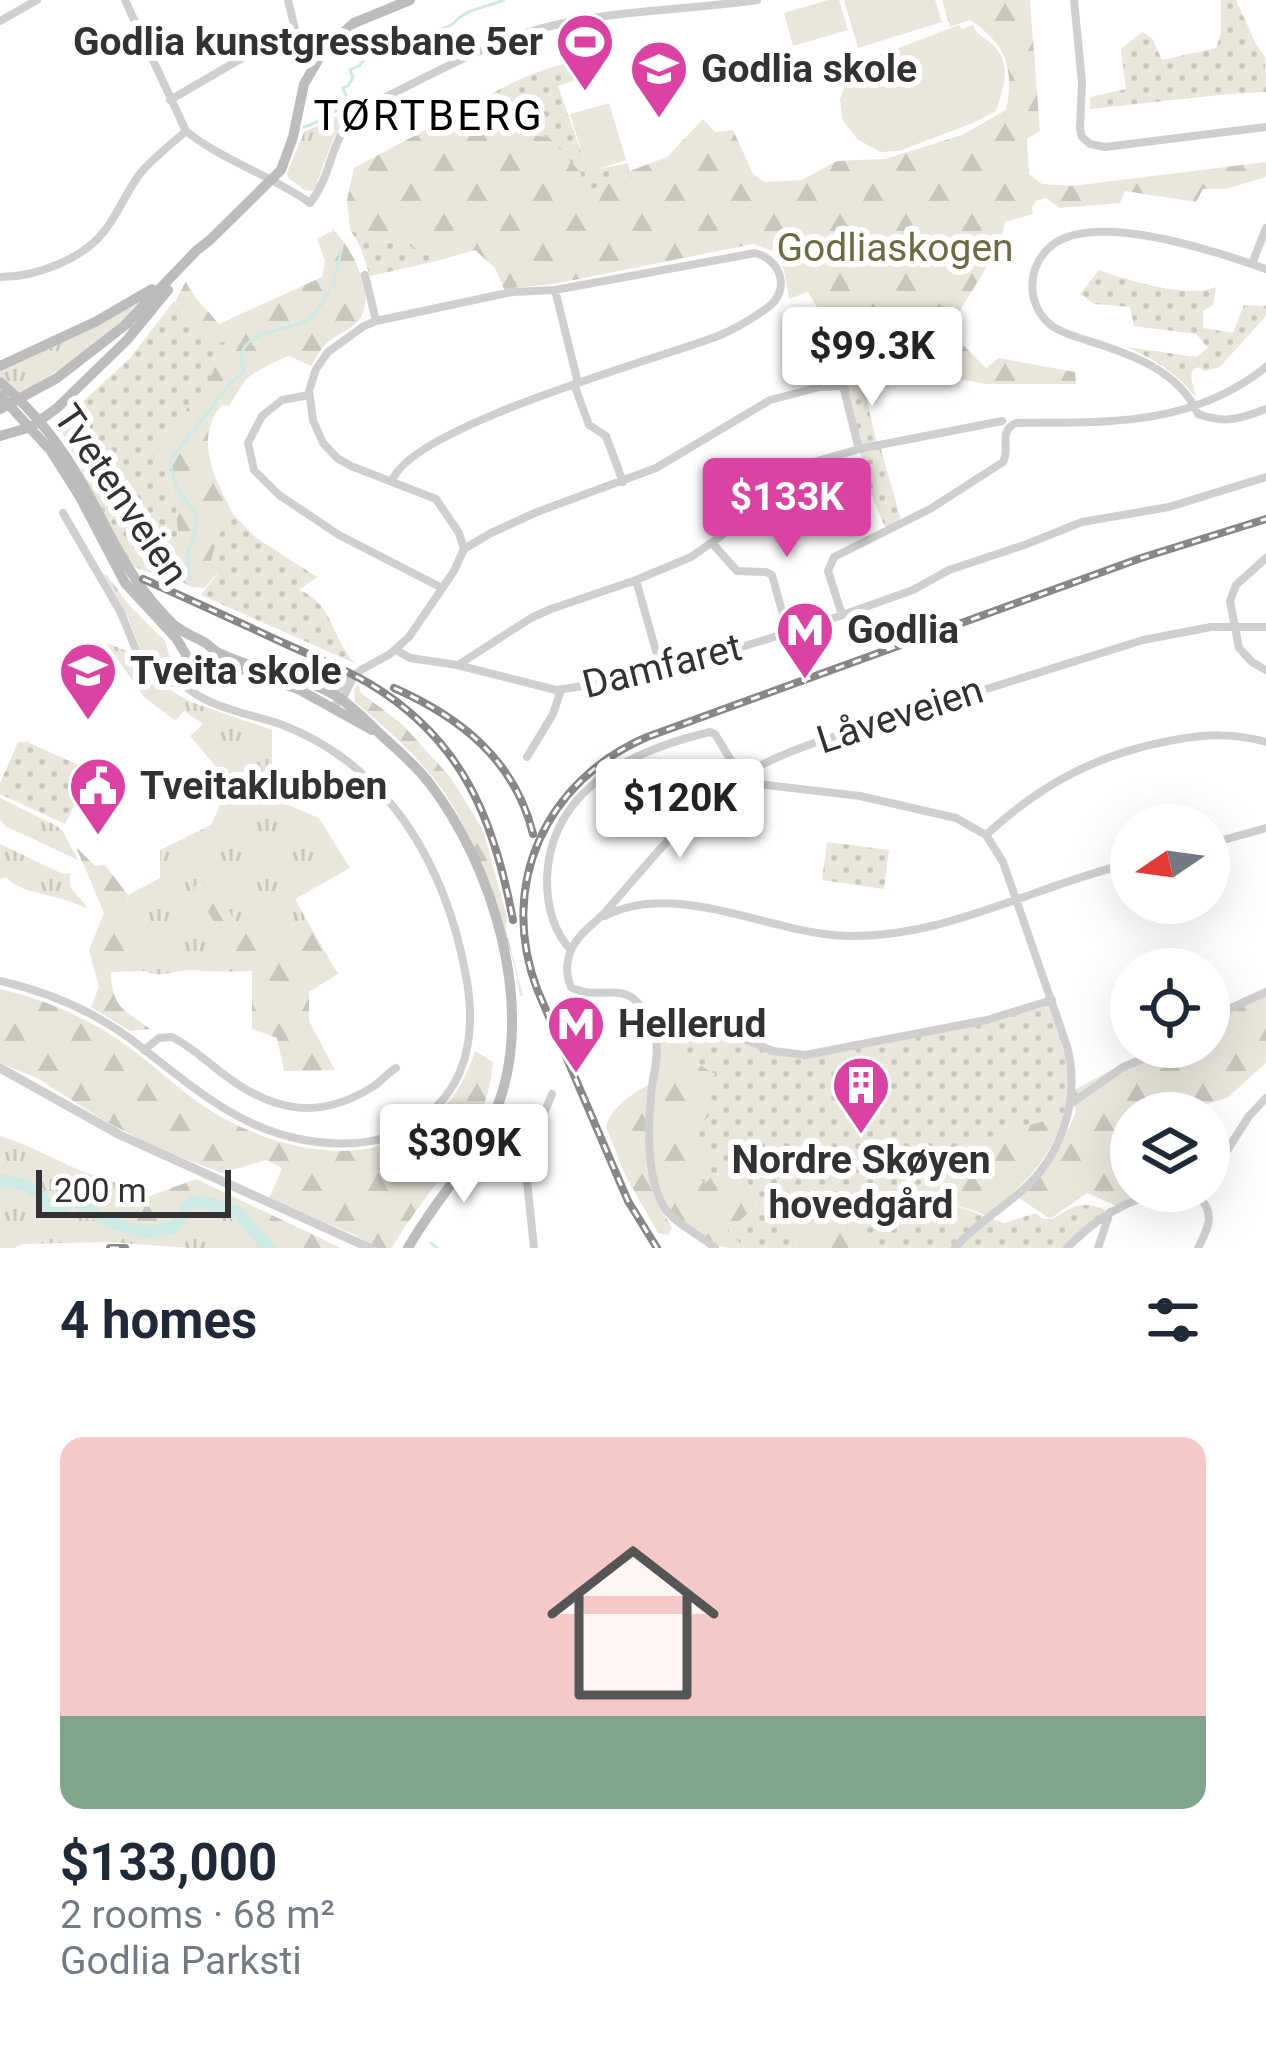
<!DOCTYPE html>
<html lang="en">
<head>
<meta charset="utf-8">
<style>
	body { margin:0; font-family:Roboto,sans-serif; background:#f2f2f3; color:#1f2937; height:100vh; display:flex; flex-direction:column; font-size:45px; white-space:nowrap }
	* { box-sizing:border-box; margin:0 }
	p { font-size:39px; color:#747a83 }
	.icon { flex:none; width:66px; height:66px; fill:none; stroke:currentColor; stroke-width:2; stroke-linecap:round; stroke-linejoin:round }
	.map { position:relative; height:1248px; overflow:hidden }
	.drawer { display:flex; flex-direction:column; background:#fff; flex:1 }
	.drawer>* { flex:none }
	.needle { width:78px; rotate:257deg }
	.tools { position:absolute; left:1110px; top:804px; display:grid; gap:24px }
	.tools a { display:grid; place-items:center; width:120px; height:120px; border-radius:50%; background:#fff; box-shadow:0 12px 48px #0002; font-size:60px }
	.scale { position:absolute; left:36px; bottom:30px; width:195px; box-sizing:border-box; padding-left:12px; border:6px solid #323232; border-top:0; font-size:33px; line-height:42px; white-space:nowrap; color:#323232; -webkit-text-stroke:9px #fff; paint-order:stroke }
	.price { position:absolute; translate:-50% -102px; padding:0 27px; border-radius:12px; background:#fff; color:#222; font-size:39px; line-height:78px; filter:drop-shadow(0 3px 6px #0008) }
	.price::after { content:''; position:absolute; left:50%; top:72px; width:36px; height:27px; margin-left:-18px; background:inherit; clip-path:polygon(0 0,100% 0,50% 100%) }
	.price.selected { background:#db42a3; color:#fff }
	ul { padding:0; list-style:none }
	li { display:grid; align-content:center; gap:24px; height:636px; padding:0 60px }
	li span { display:grid; place-items:center; height:372px; border-radius:24px; color:#555 }
	li>.icon { margin-inline-start:auto }
	span .icon { width:216px; height:216px; fill:#fffc; stroke-width:1 }
	li b { font-size:51px }
	h2 { display:flex; justify-content:space-between; align-items:center; height:144px; padding:0 60px; font-size:51px }
	.map>svg:first-child { display:block }
	.grass { fill:url(#grass-tufts) }
	.forest { fill:url(#forest-firs) }
	.park { fill:url(#park-dots) }
	.pitch { fill:#e9e7dc }
	.lines { fill:none; stroke-linecap:round; stroke-linejoin:round }
	.stream { stroke:#cdeae5; stroke-width:3 }
	.river { stroke:#cdeae5; stroke-width:12 }
	.minor { stroke:#cfcfcf; stroke-width:8 }
	.tertiary { stroke:#cfcfcf; stroke-width:9 }
	.secondary { stroke:#bcbcbc; stroke-width:10 }
	.rail-casing { stroke:#878787; stroke-width:8 }
	.rail { stroke:#fff; stroke-width:3; stroke-dasharray:9; stroke-linecap:butt }
	.labels { text-anchor:middle; dominant-baseline:central; stroke-width:12; stroke-linejoin:round; paint-order:stroke }
	.poi-label { font-size:39px; font-weight:bold; fill:#323232; stroke:#fff; text-anchor:start }
	.park-label { font-size:39px; fill:#6c6b41; stroke:#fff }
	.street-label { font-size:39px; fill:#323232; stroke:#fff }
	.neighbourhood-label { font-size:42px; letter-spacing:3px; fill:#000; stroke:#fff }
</style>
</head>
<body>
<div class="map">
<svg width="1266" height="1248" viewBox="0 0 1266 1248">
	<defs>
		<pattern id="grass-tufts" width="24" height="20" patternUnits="userSpaceOnUse" patternTransform="scale(3)"><rect width="24" height="20" fill="#e9e7dc"/><path d="M3 7l-1-3M5 7V3M7 7l1-3M15 17l-1-3M17 17v-4M19 17l1-3" fill="none" stroke="#c8c7bd"/></pattern>
		<pattern id="forest-firs" width="22" height="20" patternUnits="userSpaceOnUse" patternTransform="scale(3)"><rect width="22" height="20" fill="#e9e7dc"/><path d="M5 1l3.5 6h-7zM16 11l3.5 6h-7z" fill="#c8c7bd"/></pattern>
		<pattern id="park-dots" width="8" height="8" patternUnits="userSpaceOnUse" patternTransform="scale(3)"><rect width="8" height="8" fill="#e9e7dc"/><path d="M2 2h.1M6 6h.1" fill="none" stroke="#c8c7bd" stroke-width="1.8" stroke-linecap="round"/></pattern>
	</defs>
	<rect width="100%" height="100%" fill="#fff"/>
	<path class="grass" d="M342 114 345 121 333 139 314 191 305 190 288 178 287 173 304 132Z
		M142 301C101 344 53 377 0 404V371Z
		M106 574 130 606 165 641 171 661 177 669 171 674H157L147 666 129 620 104 575Z
		M106 643 130 652 137 673 152 684 170 690 191 702 272 730V798L319 818 350 868 295 899 306 919 257 941 237 926 211 879 194 887 227 943 253 971C232 972 213 972 193 970 176 969 162 979 145 971L134 932 124 914 128 895 160 878V850L211 825 230 783 190 736 203 724 184 711 176 720 173 719 144 697Z
		M0 798 57 826 64 833 78 860 5 826 0 819Z
		M0 844 63 874 71 873C65 890 80 895 88 909 79 905 68 900 58 898 45 894 16 890 6 877L0 879Z
		M0 1136 21 1143 81 1171 138 1190 132 1202 98 1206 207 1207 239 1222 257 1237 259 1248H188L108 1242 22 1244 14 1248H0Z"/>
	<path class="forest" d="M942 0H1030L1040 131 1027 139 1029 174 1042 184 1072 186 1266 162V177L1226 189H1203L1196 202 1125 191 1120 203 1060 208 1046 198 1036 201 1032 207 1033 214 1005 222 999 247 948 330 986 368 999 358 1075 372 1076 384H986L909 370 874 335 853 342 850 329 840 318 826 322 808 292 789 299 784 270 773 251 753 244 554 284 504 289 495 268 475 250 437 261 418 248 364 238 350 229 347 200 354 168 470 106 482 130 549 137 581 172 624 178 630 171 667 157 703 119 715 132 733 130 753 174 764 182 802 180 837 161 885 159 962 135 1006 110C1015 68 1005 43 970 20L950 27Z
		M334 230C351 248 377 293 360 319 352 330 338 333 328 342 321 348 316 358 311 366L289 356C280 359 250 374 246 380 239 388 235 398 229 406L222 405C193 437 215 480 233 514L217 538 218 572 205 588 191 587 161 570 178 540 176 501 160 459 159 450 188 406 206 388 223 342 203 344 175 302 186 281 195 297 219 324 322 277 325 261 317 239Z
		M358 685 361 693 402 724 451 778 483 830 507 917 506 930 523 996H520C511 936 476 837 441 788 417 755 386 728 355 702L354 689Z
		M76 847 95 866 105 865 128 895 124 914 134 932 145 971 111 972C112 1008 123 1009 150 1029L130 1031 91 1007 99 987 89 950 104 913Z
		M211 879 237 926 257 941 306 919 338 974 309 992V1021L335 1070 284 1071 277 1038 252 1029V971L227 943 193 888Z
		M0 989C48 1000 95 1021 134 1051 163 1073 190 1100 223 1118 317 1170 438 1169 475 1051L493 1062C489 1134 426 1188 392 1248H376L355 1235 269 1199 282 1168 266 1160 222 1173 159 1149 103 1120 37 1078 0 1063Z
		M1266 992V1063L1227 1098 1190 1109 1185 1113H1131V1191H1177L1119 1207 1087 1193 1050 1219 1019 1198 1039 1178 1061 1145 1076 1112 1072 1091 1138 1056 1167 1047H1209V1019Z
		M661 1041 715 1074 724 1105 713 1175 742 1166 757 1206 728 1231 746 1248C717 1248 718 1248 695 1231 680 1220 665 1208 659 1189 647 1152 655 1080 661 1041Z
		M650 1084 653 1188 657 1201 672 1228 668 1235 658 1233 625 1175 606 1127C610 1108 633 1093 650 1084Z
		M1065 1114C1049 1162 1024 1185 986 1216 966 1206 948 1203 925 1204L920 1186 949 1169 966 1145Z
		M196 1179 341 1248H259L257 1237C237 1220 216 1208 190 1206L176 1228 150 1231 98 1206V1195L133 1202Z
		M822 1196 839 1223 879 1248H797L791 1208Z"/>
	<path class="park" d="M1221 0H1236L1256 44 1265 57 1266 92 1229 94 1090 109V97L1126 89 1121 49 1142 32 1152 38 1162 60 1216 48 1221 34Z
		M597 56 601 72 558 86 588 171 628 163 630 171 624 177 586 191 580 172 549 137 482 130 470 106C517 78 544 67 597 56Z
		M350 229 364 238 418 248 437 261 370 276 360 246Z
		M1099 270C1127 280 1187 299 1216 287L1213 305 1203 311V328L1233 333 1244 305 1266 306V316L1220 367 1205 371 1198 367 1192 371 1191 377 1196 398C1179 374 1153 359 1127 347L1196 357 1208 348 1196 334 1134 326 1130 307 1094 304 1080 294Z
		M174 301 203 343 226 342 206 388 189 406 159 450 160 459 176 501 178 540 158 576 132 566 61 431 62 421 130 358Z
		M840 318 850 329 878 448 881 449 902 524 887 532 871 494 826 322Z
		M233 514 255 537 317 577 299 590C332 601 333 642 356 664L201 595 218 573 210 564 217 538Z
		M18 742H27L92 771 65 824 0 794V783Z
		M827 842 889 850 884 889 822 880Z
		M1050 1005 1063 1041 1069 1074 1065 1114 966 1145 949 1169 920 1186 926 1204C961 1202 973 1214 1005 1223L1036 1213 1041 1218 1051 1220C1072 1206 1081 1200 1106 1210L1063 1248H879L839 1223 821 1196 791 1208 797 1248H746L727 1231 757 1206 742 1166 713 1175 705 1184 700 1179 709 1166 696 1127 723 1105 705 1095 715 1074 661 1041 664 1024C677 1023 689 1021 702 1024 738 1033 766 1055 803 1058L989 1023Z"/>
	<path class="pitch" d="M828 0H839L848 30 793 46 784 13Z
		M844 0H935L942 22 858 48Z
		M959 25 962 29 973 25C978 37 984 36 993 45 1013 65 1003 88 996 111L973 123 899 151 880 152 857 139 842 119 840 99 850 71 881 59 880 55Z
		M609 103 626 160 588 172 570 114Z"/>
	<g class="lines">
		<path class="stream" d="M304 127C320 123 334 111 349 103L343 88 348 86 353 78 350 70 359 66 366 57H379L453 24C466 8 485 8 504 0
			M333 284 342 248
			M190 579 187 555 197 526 195 512 176 487 170 460 231 383 244 371C229 333 279 332 303 322 315 318 322 302 329 292
			M431 1243 437 1248"/>
		<path class="river" d="M0 1180 26 1185 38 1192 52 1212 75 1200 103 1219 127 1228 145 1232 174 1227 187 1207 193 1202 208 1203 238 1213 269 1248"/>
		<path class="minor" d="M125 0 186 131C223 161 271 175 310 203 337 169 327 130 370 105 425 78 488 42 547 27 612 10 689 10 757 0
			M1074 0 1082 83 1080 129 1082 137 1090 144 1105 147 1266 127
			M0 21 37 0
			M170 100 265 45 296 33 288 0
			M1252 264 1266 228
			M1266 269C1218 252 1095 210 1051 246 1026 267 1026 306 1052 326 1062 333 1074 336 1086 340 1128 353 1179 370 1198 414 1225 424 1240 419 1266 409
			M365 275 376 321
			M0 277C37 277 87 258 108 226 121 208 129 186 143 170 156 156 171 144 186 131
			M555 290 578 383
			M574 384 589 425 606 436 623 482
			M309 395 282 400 262 416 248 443 254 470 279 495 339 535 442 588
			M63 513 121 613 142 665 167 683 180 682
			M712 543 737 571 766 572 772 575 788 633
			M464 549 491 533 537 512 656 468 770 400 820 387 843 386 859 449
			M1266 558 1236 585 1230 601 1239 648 1252 662 1266 670
			M636 580 661 669
			M842 615 828 571 834 557 930 509 1003 462C1011 448 997 432 1016 423 1107 422 1191 427 1266 367
			M396 650 410 658 457 665 556 690 604 683 715 655 817 624 913 590 949 570 1027 544 1082 522 1169 507 1266 477
			M458 665 531 618 551 609 636 580 691 557 721 536 777 479 796 467 859 449 1002 421
			M180 682 198 662
			M334 695 338 689 361 670 390 654 409 637 454 571 464 549 459 533 436 499 351 466 337 458 323 443 313 420 309 391 316 369 328 352 364 326 376 321 512 292 555 290 755 253C782 260 791 291 767 308 752 319 735 329 718 336 658 359 411 426 392 481
			M332 707 342 700 352 680
			M527 757 553 714 561 690
			M741 777 750 783 860 796 956 818 986 835 1003 862 1067 1046C1080 1096 1064 1150 1027 1186 1004 1208 975 1224 955 1248
			M986 835C1041 784 1099 753 1174 740 1206 734 1234 733 1266 742
			M1209 844 1266 828
			M605 916C677 879 770 934 848 936 947 938 1036 885 1131 863
			M571 950C553 931 547 905 547 880 549 789 633 750 710 732L715 734 741 777
			M0 981C48 992 93 1011 132 1040 187 1082 234 1127 304 1140 351 1148 396 1144 432 1111 471 1076 475 1024 466 976 446 866 389 765 280 724 248 713 194 706 176 674
			M1209 1018 1266 992
			M650 1024 676 1019 703 1022 773 1051 805 1055 987 1020 1052 1000
			M144 1050 159 1038 172 1037C192 1047 208 1063 226 1076 275 1113 321 1120 374 1086 382 1081 387 1073 396 1068
			M1072 1103 1123 1067 1172 1047
			M499 1109C500 1142 517 1138 525 1162L534 1248
			M478 1146 494 1139 507 1140
			M523 1155 536 1133 552 1094
			M1209 1179 1249 1116 1266 1098
			M715 1248C699 1234 676 1225 664 1207 645 1175 648 1122 652 1086 654 1072 659 1054 656 1040 653 1027 644 1008 634 999 617 985 593 1000 571 987 565 974 566 956 575 943 583 930 598 921 608 909 647 865 684 816 733 782 758 764 788 752 817 742L1143 640 1211 627H1266
			M1067 1248C1100 1214 1149 1182 1199 1197 1216 1214 1208 1229 1198 1248
			M1098 1248 1110 1212"/>
		<path class="tertiary" d="M0 1068 120 1135 370 1248"/>
		<path class="secondary" d="M124 326 197 250 210 240 281 170 293 137 304 84 325 48 354 23 410 0
			M0 366 95 322 152 289
			M0 382C34 411 63 448 85 488 113 538 130 583 173 624 183 633 193 636 204 642 209 645 213 650 219 653 257 672 301 674 338 697 353 707 366 720 379 733 397 750 415 764 430 784 492 865 535 1003 499 1102 479 1156 436 1198 408 1248
			M0 395 51 451 80 497 125 583 176 638 188 658 194 662 204 659 215 661 298 689 372 730
			M0 409 57 378 128 323
			M0 436 31 427 57 408 127 340 168 290"/>
		<g class="rail-casing">
			<path id="rail" d="M143 579C191 600 238 622 286 644 314 657 343 668 370 684 462 739 494 819 513 920
				M394 688C460 717 515 760 533 834
				M110 1248H125
				M657 1248 628 1201 537 989C498 885 545 781 647 737L1141 558 1266 519"/>
		</g>
		<use href="#rail" class="rail"/>
	</g>
	<defs>
		<g id="stadium-pin" transform="scale(3)"><path d="M0 17L-7.5 6A9.5 9.5 0 1 1 7.5 6Z" fill="#db42a3" stroke="#fff"/><path d="M0-5a6.5 5 0 1 0 0 10a6.5 5 0 1 0 0-10ZM-3.5-1.8h7v3.6h-7Z" fill="#fff"/></g>
		<g id="school-pin" transform="scale(3)"><path d="M0 17L-7.5 6A9.5 9.5 0 1 1 7.5 6Z" fill="#db42a3" stroke="#fff"/><path d="M0-5L7-2L0 1L-7-2ZM-4 1L0 2.5L4 1V4Q0 6-4 4Z" fill="#fff"/></g>
		<g id="metro-pin" transform="scale(3)"><path d="M0 17L-7.5 6A9.5 9.5 0 1 1 7.5 6Z" fill="#db42a3" stroke="#fff"/><path d="M-5.5 5V-5H-3L0 0L3-5H5.5V5H3V-.5L0 4L-3-.5V5Z" fill="#fff"/></g>
		<g id="civic-pin" transform="scale(3)"><path d="M0 17L-7.5 6A9.5 9.5 0 1 1 7.5 6Z" fill="#db42a3" stroke="#fff"/><path d="M-.6-6.5H3V-4.5H.6V-3L4-1V1h2V6H-6V1h2V-1L-.6-3ZM-1.2 2.5V6h2.4V2.5Z" fill="#fff"/></g>
		<g id="building-pin" transform="scale(3)"><path d="M0 17L-7.5 6A9.5 9.5 0 1 1 7.5 6Z" fill="#db42a3" stroke="#fff"/><path d="M-4-6H4V6H1V3H-1V6H-4ZM-2.5-4.3h1.7v1.8h-1.7ZM.8-4.3h1.7v1.8H.8ZM-2.5-1h1.7V.8h-1.7ZM.8-1h1.7V.8H.8Z" fill="#fff"/></g>
	</defs>
	<g fill-rule="evenodd">
		<use href="#stadium-pin" x="585" y="42"/>
		<use href="#school-pin" x="659" y="69"/>
		<use href="#metro-pin" x="805" y="630"/>
		<use href="#school-pin" x="88" y="671"/>
		<use href="#civic-pin" x="98" y="786"/>
		<use href="#metro-pin" x="576" y="1024"/>
		<use href="#building-pin" x="861" y="1085"/>
	</g>
	<g class="labels">
		<g class="poi-label">
			<text x="543" y="42" text-anchor="end">Godlia kunstgressbane 5er</text>
			<text x="701" y="69">Godlia skole</text>
			<text x="847" y="630">Godlia</text>
			<text x="130" y="671">Tveita skole</text>
			<text x="140" y="786">Tveitaklubben</text>
			<text x="618" y="1024">Hellerud</text>
			<text x="861" y="1160" text-anchor="middle">Nordre Skøyen<tspan x="861" dy="45">hovedgård</tspan></text>
		</g>
		<g class="park-label">
			<text x="895" y="248">Godliaskogen</text>
		</g>
		<g class="street-label">
			<text transform="translate(121 495) rotate(56)">Tvetenveien</text>
			<text transform="translate(662 666) rotate(-14)">Damfaret</text>
			<text transform="translate(900 715) rotate(-18)">Låveveien</text>
		</g>
		<g class="neighbourhood-label">
			<text x="429" y="115">TØRTBERG</text>
		</g>
	</g>
</svg>
<div class="tools">
<a><svg class="needle" viewBox="-14 -14 28 28"><path d="M0-13l5 13h-10z" fill="#e53935"/><path d="M0 13l5-13h-10z" fill="#747a83"/></svg></a>
<a><svg class="icon" aria-label="locate" viewBox="0 0 24 24"><circle cx="12" cy="12" r="6"/><path d="M12 2v4M12 18v4M2 12h4M18 12h4"/></svg></a>
<a><svg class="icon" aria-label="layers" viewBox="0 0 24 24"><path d="M12 4l9 5-9 5-9-5zM3 14l9 5 9-5"/></svg></a>
</div>
<div class="scale">200 m</div>
<b class="price" style="left:872px;top:409px">$99.3K</b>
<b class="price selected" style="left:787px;top:560px">$133K</b>
<b class="price" style="left:680px;top:861px">$120K</b>
<b class="price" style="left:464px;top:1206px">$309K</b>
</div>
<section class="drawer">
<h2>4 homes<svg class="icon" aria-label="filters" viewBox="0 0 24 24"><path d="M4 7h16M4 17h16"/><circle cx="9" cy="7" r="2"/><circle cx="15" cy="17" r="2"/></svg></h2>
<ul>
<li><span style="background:linear-gradient(#f6c9c9 75%,#7fa58c 0)"><svg class="icon" aria-label="home" viewBox="0 0 24 24"><path d="M3 11l9-7 9 7M6 9v11h12V9"/></svg></span><div><b>$133,000</b><p>2 rooms · 68 m²</p><p>Godlia Parksti</p></div></li>
</ul>
</section>
</body>
</html>
